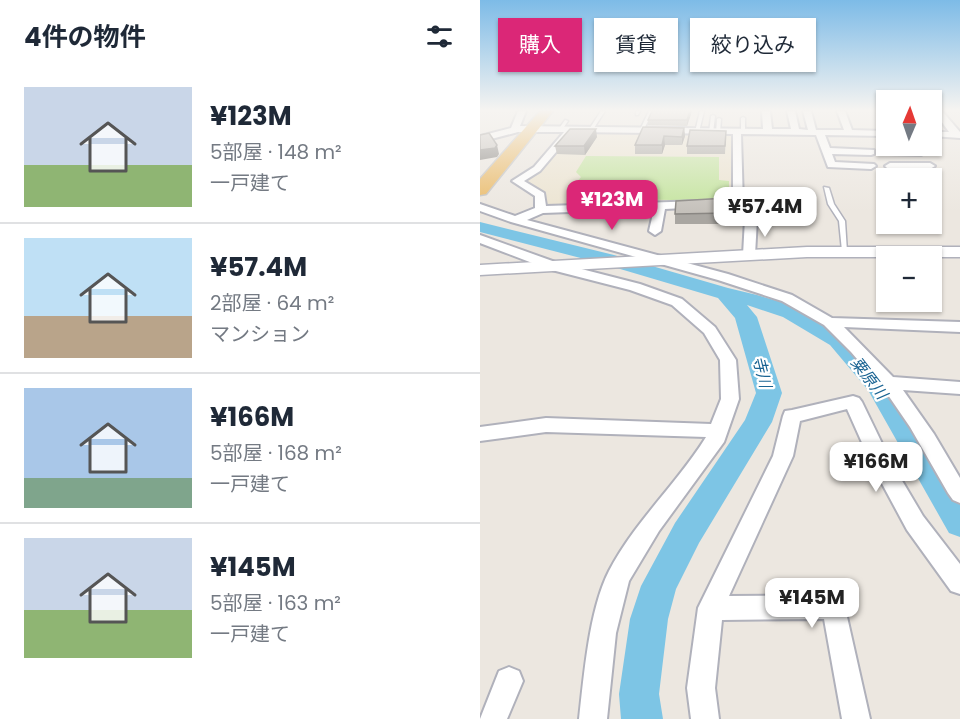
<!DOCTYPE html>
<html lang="ja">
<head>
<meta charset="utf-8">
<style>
	body { margin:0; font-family:Poppins,"Noto Sans JP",sans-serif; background:#f6f6f7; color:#1f2937; height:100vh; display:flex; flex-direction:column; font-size:22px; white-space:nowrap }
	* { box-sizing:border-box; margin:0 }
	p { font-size:20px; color:#747a83 }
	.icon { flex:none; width:33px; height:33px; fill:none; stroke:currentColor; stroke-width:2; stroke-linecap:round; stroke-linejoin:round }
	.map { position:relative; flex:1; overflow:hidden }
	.side { display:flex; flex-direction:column; background:#fff; width:480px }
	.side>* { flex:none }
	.top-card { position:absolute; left:18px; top:18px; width:372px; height:54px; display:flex; gap:12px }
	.needle { width:39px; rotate:2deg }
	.fabs { position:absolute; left:396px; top:90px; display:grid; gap:12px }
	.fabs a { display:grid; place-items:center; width:66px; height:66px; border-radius:0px; background:#fff; box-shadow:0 2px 4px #0004; font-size:30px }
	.price { position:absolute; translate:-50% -51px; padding:0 14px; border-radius:12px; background:#fff; color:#222; font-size:20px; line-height:39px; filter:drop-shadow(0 2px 3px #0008) }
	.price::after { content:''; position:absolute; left:50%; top:36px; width:18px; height:14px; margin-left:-9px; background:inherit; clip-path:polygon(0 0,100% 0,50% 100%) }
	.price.selected { background:#db2777; color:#fff }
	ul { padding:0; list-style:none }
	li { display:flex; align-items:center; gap:18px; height:150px; padding:0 24px }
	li+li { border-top:2px solid #e0e1e3 }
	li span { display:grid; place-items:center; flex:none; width:168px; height:120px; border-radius:0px; color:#555 }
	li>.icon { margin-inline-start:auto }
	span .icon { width:72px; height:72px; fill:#fffc; stroke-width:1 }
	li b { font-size:26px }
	h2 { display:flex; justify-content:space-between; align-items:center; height:72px; padding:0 24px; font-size:26px }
	.chip { padding:0 21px; border-radius:0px; background:#fff; box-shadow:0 2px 4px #0004; font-size:21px; line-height:54px }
	.chip.selected { background:#db2777; color:#fff }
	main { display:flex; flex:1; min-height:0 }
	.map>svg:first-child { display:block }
	.education { fill:#ece4d1 }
	.pitch { fill:#c4e49e }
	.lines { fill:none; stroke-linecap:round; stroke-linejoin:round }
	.river { fill:#7dc5e5; fill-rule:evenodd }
	.service-casing { stroke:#b0b1bb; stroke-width:3 }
	.minor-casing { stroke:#b0b1bb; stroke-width:4 }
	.tertiary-casing { stroke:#b0b1bb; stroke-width:3 }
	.trunk-casing { stroke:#c4c4c4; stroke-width:3 }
	.service { fill:#fff; fill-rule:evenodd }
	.minor { fill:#fff; fill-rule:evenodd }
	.tertiary { fill:#fff; fill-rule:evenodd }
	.trunk { fill:#eabb6a; fill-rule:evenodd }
	.wall { fill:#a9a6a1 }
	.shaded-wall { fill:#8a8783 }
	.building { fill:#c5c1bb; stroke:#8a8783; stroke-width:1.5 }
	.labels { text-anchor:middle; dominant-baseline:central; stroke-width:4.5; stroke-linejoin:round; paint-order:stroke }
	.water-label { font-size:16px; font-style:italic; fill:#1a6493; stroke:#fff }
</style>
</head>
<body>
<main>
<section class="side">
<h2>4件の物件<svg class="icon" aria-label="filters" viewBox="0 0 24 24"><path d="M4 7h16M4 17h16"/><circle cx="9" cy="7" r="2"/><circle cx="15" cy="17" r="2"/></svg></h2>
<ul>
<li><span style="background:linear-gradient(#c9d6e8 65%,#8fb573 0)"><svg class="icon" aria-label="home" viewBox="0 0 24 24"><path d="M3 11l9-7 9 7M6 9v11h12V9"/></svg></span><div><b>¥123M</b><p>5部屋 · 148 m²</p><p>一戸建て</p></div></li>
<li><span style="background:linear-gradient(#bfe0f5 65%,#b9a48a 0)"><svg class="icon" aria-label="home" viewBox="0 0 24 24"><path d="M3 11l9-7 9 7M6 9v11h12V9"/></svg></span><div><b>¥57.4M</b><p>2部屋 · 64 m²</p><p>マンション</p></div></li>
<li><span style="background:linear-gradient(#a9c7e8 75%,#7fa58c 0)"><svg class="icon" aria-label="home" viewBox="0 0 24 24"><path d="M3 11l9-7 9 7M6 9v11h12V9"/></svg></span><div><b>¥166M</b><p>5部屋 · 168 m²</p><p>一戸建て</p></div></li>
<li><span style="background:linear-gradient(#c9d6e8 60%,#8fb573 0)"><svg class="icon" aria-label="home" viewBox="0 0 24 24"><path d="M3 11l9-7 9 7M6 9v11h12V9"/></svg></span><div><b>¥145M</b><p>5部屋 · 163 m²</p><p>一戸建て</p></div></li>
</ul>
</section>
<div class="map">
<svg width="480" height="719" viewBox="0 0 480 719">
	<rect width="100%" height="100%" fill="#ece7e0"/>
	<path class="education" d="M111 132 254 134 255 200 68 205 64 194 45 182V179L74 151Z"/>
	<path class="pitch" d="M106 156 239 157V180L249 181V196L238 201 97 198 88 193 101 177 96 172Z"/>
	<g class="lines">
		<path class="river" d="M0 222 134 255 248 288 277 295 319 307 366 335 407 379 480 495V537L469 533 388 390 350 345 303 317 267 305 277 317 302 393 292 422 219 543 196 589 188 619 179 694 183 719H141L139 694 150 619 161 586 195 523 265 420 276 393 255 318 238 298 120 263 0 232Z"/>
		<g class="service-casing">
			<path id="service" d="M121 111H125L112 131H108Z
				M156 111H160L158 115H156Z
				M169 111H173L163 131 159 132Z
				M220 111H224L219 132 217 133 215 132Z
				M233 115 235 116 233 133 231 134 229 133 231 116Z
				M263 117 265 118V133L263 134 261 133V118Z
				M239 118 241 119 240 133 238 134 236 133 237 119Z
				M85 120 88 121 82 130H78Z
				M344 187 349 188 354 204 365 221 367 252 365 253 362 251 359 221 348 204Z"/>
		</g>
		<g class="minor-casing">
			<path id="minor" d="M38 111H46L40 126 283 129 282 111H290L292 129H311L307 111H315L319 129 328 130 323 111H331L336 130H364L357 111H365L372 130 406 131V136L345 135 350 148 394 150V154L391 155 352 154 355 162 394 164 396 166 391 169 348 167 336 135 261 134 263 205 185 209 181 231 175 235 169 231 174 209 63 213 47 220 248 274 312 295 352 318 480 322V332L364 327 413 377 480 382V394L423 390 454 434 480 478V503L473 500 468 493 430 427 408 395 371 352 344 325 302 301 238 280 31 222 0 211V204L35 216 55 208V196L32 181 54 167 84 132H38L0 142V136L31 128ZM93 132 253 134V200L66 206 64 193 44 181 60 171Z
				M454 111H462L480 132V138L452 136V132H469Z
				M411 149H441L446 152 441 155 408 154V150Z
				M410 163H450L455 166 450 169 407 168 405 166Z
				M271 216 277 219 275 255 269 259 263 255 265 219Z
				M0 235 78 263 160 284 202 299 235 327 256 360 259 399 244 442 179 531 149 581 136 633 127 719H99C104 675 109 610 129 571 155 521 197 484 226 437L66 432 0 441V427L66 418 231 424 241 399 240 360 224 333 192 305 150 290 68 269 0 243Z
				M373 396 379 398 382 402 411 462 443 516 480 564V594L471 591 427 530 392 465 367 409 320 421 313 456 249 596 354 595 363 599 390 719H362L344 619 242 620 235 688 239 719H211L207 688 218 608 293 456 303 416 305 411 312 410Z
				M29 667 39 671 43 681 27 719H0L19 671Z"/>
		</g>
		<g class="tertiary-casing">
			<path id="tertiary" d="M327 247H480V257H327L0 275V265Z"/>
		</g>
		<g class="trunk-casing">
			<path id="trunk" d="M60 111H73L6 194 0 195V179Z"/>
		</g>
		<use href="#service" class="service"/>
		<use href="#minor" class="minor"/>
		<use href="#tertiary" class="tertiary"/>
		<use href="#trunk" class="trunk"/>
	</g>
	<path class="wall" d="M172 111H212L207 126 168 125V120Z
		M204 128 205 136 202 145H185L182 154H155V145Z
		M246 131 245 154H207V146Z
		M117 137 105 155 77 154 75 146Z
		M248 213V224H195V214Z"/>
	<path class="shaded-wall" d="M210 111H212L207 126V120Z
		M204 128 205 136 202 145V137Z
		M116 129 117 137 105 155 104 146Z
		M184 136 185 145 182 154V145Z
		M17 145 19 154 17 157 0 160V150Z"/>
	<path class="building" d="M172 111H210L207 120H168Z
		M163 127 204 128 202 137 184 136 182 145H155Z
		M90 129H116L104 146H75Z
		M210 130 246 131 245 146H207Z
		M9 133 17 145 15 148 0 150V135Z
		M247 198 248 213 195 214 196 201Z"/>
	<linearGradient id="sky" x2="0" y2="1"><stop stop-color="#7dbbe7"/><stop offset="0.52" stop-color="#f6f4f1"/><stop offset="1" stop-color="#f6f4f1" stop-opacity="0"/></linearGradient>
	<rect width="480" height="212" fill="url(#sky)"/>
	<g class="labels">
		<g class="water-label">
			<text transform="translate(282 372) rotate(76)">寺川</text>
			<text transform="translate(389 378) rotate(52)">粟原川</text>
		</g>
	</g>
</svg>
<div class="fabs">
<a><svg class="needle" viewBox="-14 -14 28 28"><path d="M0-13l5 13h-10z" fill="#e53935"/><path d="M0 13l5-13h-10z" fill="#747a83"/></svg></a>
<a>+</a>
<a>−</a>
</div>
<b class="price selected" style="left:132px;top:231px">¥123M</b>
<b class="price" style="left:285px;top:238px">¥57.4M</b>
<b class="price" style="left:396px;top:493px">¥166M</b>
<b class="price" style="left:332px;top:629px">¥145M</b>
<div class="top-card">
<a class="chip selected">購入</a>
<a class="chip">賃貸</a>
<a class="chip">絞り込み</a>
</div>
</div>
</main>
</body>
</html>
